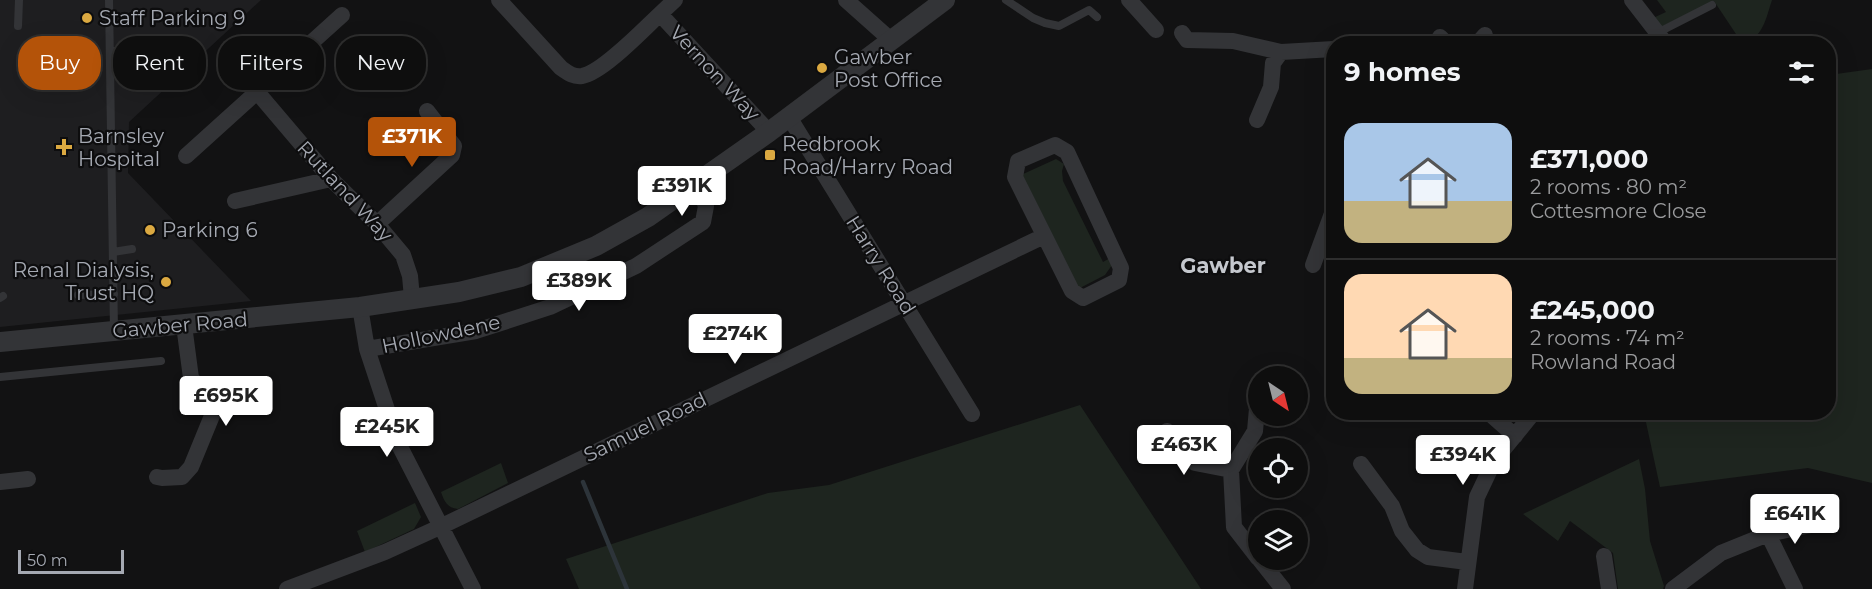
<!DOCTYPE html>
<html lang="en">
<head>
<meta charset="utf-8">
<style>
	body { margin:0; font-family:Montserrat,sans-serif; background:#171717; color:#f1f3f6; height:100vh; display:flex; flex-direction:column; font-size:22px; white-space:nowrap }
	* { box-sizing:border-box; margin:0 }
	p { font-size:20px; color:#9b9c9e }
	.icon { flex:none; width:33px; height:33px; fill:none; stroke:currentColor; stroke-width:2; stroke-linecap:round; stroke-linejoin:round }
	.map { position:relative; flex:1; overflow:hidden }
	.drawer { position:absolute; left:1326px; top:36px; width:510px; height:384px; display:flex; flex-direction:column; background:#0e0e0e; border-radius:24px; box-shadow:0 6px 24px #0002,0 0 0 2px #2e2e2e }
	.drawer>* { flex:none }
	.banner { position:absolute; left:18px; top:36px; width:570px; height:54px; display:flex; gap:12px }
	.needle { width:39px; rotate:145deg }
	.buttons { position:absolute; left:1248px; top:366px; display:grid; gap:12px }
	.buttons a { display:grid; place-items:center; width:60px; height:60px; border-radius:50%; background:#0e0e0e; box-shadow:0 6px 24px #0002,0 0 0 2px #2e2e2e; font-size:30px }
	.scale { position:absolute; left:18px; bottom:15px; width:106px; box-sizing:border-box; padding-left:6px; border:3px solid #a5a9b2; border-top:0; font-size:16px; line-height:21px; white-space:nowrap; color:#a5a9b2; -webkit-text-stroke:4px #0d0d0e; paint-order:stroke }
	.price { position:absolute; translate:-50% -51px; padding:0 14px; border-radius:6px; background:#fff; color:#222; font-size:20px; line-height:39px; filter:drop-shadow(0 2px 3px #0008) }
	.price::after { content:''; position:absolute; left:50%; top:36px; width:18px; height:14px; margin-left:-9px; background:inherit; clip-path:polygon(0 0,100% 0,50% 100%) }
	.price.on { background:#b45309; color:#fff }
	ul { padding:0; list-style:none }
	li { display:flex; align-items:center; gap:18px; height:150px; padding:0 18px }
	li+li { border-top:2px solid #2e2e2e }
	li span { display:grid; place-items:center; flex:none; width:168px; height:120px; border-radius:18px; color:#555 }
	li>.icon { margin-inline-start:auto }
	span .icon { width:72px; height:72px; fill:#fffc; stroke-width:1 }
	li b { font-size:26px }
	h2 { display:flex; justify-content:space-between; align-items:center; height:72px; padding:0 18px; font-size:26px }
	.pill { padding:0 21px; border-radius:24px; background:#0e0e0e; box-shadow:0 6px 24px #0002,0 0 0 2px #2e2e2e; font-size:21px; line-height:54px }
	.pill.on { background:#b45309; color:#fff }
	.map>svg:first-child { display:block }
	.built { fill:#1e1e20 }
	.green { fill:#1e251f }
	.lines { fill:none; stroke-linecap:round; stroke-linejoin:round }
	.stream { stroke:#2d343a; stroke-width:4.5 }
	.service { stroke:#333437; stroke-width:8 }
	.minor { stroke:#333437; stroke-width:16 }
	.tertiary { stroke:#333437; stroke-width:20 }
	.poi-dot { fill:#dba941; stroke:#0d0d0e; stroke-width:2 }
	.labels { text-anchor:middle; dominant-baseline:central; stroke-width:4.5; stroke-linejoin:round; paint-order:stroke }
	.poi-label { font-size:20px; fill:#a5a9b2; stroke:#0d0d0e; text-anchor:start }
	.street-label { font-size:20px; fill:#a5a9b2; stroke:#0d0d0e }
	.neighbourhood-label { font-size:21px; font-weight:bold; fill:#c5c8ce; stroke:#0d0d0e }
</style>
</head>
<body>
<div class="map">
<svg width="1872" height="589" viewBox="0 0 1872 589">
	<rect width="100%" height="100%" fill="#121213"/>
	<path class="built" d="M0 0H261L129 122 128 173 251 301 0 327Z"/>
	<path class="green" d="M1657 0H1772C1766 18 1763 39 1742 43L1714 1 1661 27 1653 18 1666 12Z
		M1872 69V483L1808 468 1660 487 1644 413 1828 412 1829 75Z
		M1056 159 1064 164 1062 171 1063 181 1103 262 1110 258 1112 265 1105 275 1080 288 1075 285 1021 175Z
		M1080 405 1201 589H579L566 559 768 493 829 485Z
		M1639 459 1645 489 1650 541 1664 586 1663 589H1618L1613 553 1570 521 1558 541 1523 514Z
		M501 463 508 483 458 509C447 508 444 501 441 492Z
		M415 503 421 517 414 529 365 552 357 531Z"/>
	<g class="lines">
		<path class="stream" d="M583 482 627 589"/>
		<path class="service" d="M109 0 114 331
			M1006 0 1033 18 1045 23 1059 26 1089 10 1097 17
			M18 26 19 0
			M1659 32 1712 5
			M110 51H124
			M113 252 132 249
			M78 295 114 294
			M0 298 3 296
			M0 377 161 361"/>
		<path class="minor" d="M499 0 561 68C568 73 573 77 582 76 602 73 644 29 660 14L769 132
			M846 0 892 41
			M1129 0 1156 30
			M1632 0 1666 44
			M660 14 675 0
			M1182 33 1187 40 1233 41 1281 52
			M1440 37 1447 44
			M1477 44 1485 35
			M258 93 331 179 377 224 403 255 410 276 412 298
			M789 117 972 414
			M1257 120 1271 87 1273 63 1281 52 1334 49
			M1055 145 1067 152 1121 268 1119 280 1083 298 1072 291 1015 177 1018 161Z
			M186 156 342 15
			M235 201 331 179
			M377 224 452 155 454 146 427 111
			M1313 265 1334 208
			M360 307 367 349 398 443 473 589
			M367 349 476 331 550 307 636 266 703 222 706 206 697 184
			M1258 397 1255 431 1231 470 1234 527 1258 558
			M1488 412 1515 436
			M1167 431 1195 463 1231 470
			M1361 464 1392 506 1402 531 1417 550 1428 557 1467 562
			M157 477 162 478 182 477 191 467 216 406 191 378 184 325
			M0 482 28 479
			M1768 534 1795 589
			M1604 556 1609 589
			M1260 560 1283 589
			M287 589 385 552 442 526 1044 236
			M1465 589 1477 497 1494 461 1534 412
			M1673 589 1721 553 1768 534 1816 524"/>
		<path class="tertiary" d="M0 342 360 307 459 292 521 277 596 246 648 217 769 132 945 0"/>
	</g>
	<g class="poi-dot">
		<circle cx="87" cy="18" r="6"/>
		<circle cx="822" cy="68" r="6"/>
		<path d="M61 138h6v6h6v6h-6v6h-6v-6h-6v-6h6z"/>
		<rect x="764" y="149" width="12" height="12" rx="3"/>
		<circle cx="150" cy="230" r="6"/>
		<circle cx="166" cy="282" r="6"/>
	</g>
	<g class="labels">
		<g class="poi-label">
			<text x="99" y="18">Staff Parking 9</text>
			<text x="834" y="57">Gawber<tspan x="834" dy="23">Post Office</tspan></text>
			<text x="78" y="136">Barnsley<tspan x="78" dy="23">Hospital</tspan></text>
			<text x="782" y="144">Redbrook<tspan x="782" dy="23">Road/Harry Road</tspan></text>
			<text x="162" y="230">Parking 6</text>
			<text x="154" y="270" text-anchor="end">Renal Dialysis,<tspan x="154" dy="23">Trust HQ</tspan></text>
		</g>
		<g class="street-label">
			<text transform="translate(715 73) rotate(47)">Vernon Way</text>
			<text transform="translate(345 191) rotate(47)">Rutland Way</text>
			<text transform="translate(881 265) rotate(58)">Harry Road</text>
			<text transform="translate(180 325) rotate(-5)">Gawber Road</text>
			<text transform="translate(441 334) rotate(-12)">Hollowdene</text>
			<text transform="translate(645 427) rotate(-26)">Samuel Road</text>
		</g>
		<g class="neighbourhood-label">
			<text x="1223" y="265">Gawber</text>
		</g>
	</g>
</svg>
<div class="buttons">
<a><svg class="needle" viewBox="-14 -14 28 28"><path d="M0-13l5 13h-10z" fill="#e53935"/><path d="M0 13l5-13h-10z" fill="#9b9c9e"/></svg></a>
<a><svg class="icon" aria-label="locate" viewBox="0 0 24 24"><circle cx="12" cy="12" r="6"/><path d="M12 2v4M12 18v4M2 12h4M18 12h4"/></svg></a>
<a><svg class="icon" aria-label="layers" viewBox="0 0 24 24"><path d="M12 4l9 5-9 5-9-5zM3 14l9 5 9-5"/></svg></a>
</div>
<div class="scale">50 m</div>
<b class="price on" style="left:412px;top:168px">£371K</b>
<b class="price" style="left:682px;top:217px">£391K</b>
<b class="price" style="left:579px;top:312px">£389K</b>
<b class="price" style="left:735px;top:365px">£274K</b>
<b class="price" style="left:226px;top:427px">£695K</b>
<b class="price" style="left:387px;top:458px">£245K</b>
<b class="price" style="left:1184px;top:476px">£463K</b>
<b class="price" style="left:1463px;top:486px">£394K</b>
<b class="price" style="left:1795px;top:545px">£641K</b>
<div class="banner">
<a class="pill on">Buy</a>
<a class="pill">Rent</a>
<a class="pill">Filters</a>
<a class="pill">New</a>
</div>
<section class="drawer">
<h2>9 homes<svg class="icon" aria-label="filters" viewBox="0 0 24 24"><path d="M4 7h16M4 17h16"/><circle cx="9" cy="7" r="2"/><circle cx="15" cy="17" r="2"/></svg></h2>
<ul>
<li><span style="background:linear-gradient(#a9c7e8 65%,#c2b280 0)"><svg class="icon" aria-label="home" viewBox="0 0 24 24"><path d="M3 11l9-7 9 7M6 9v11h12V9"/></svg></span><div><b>£371,000</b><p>2 rooms · 80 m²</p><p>Cottesmore Close</p></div></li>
<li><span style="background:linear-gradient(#ffd9b3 70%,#c2b280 0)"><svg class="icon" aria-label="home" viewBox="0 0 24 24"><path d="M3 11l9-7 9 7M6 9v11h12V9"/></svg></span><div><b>£245,000</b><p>2 rooms · 74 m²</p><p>Rowland Road</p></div></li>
</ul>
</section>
</div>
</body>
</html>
